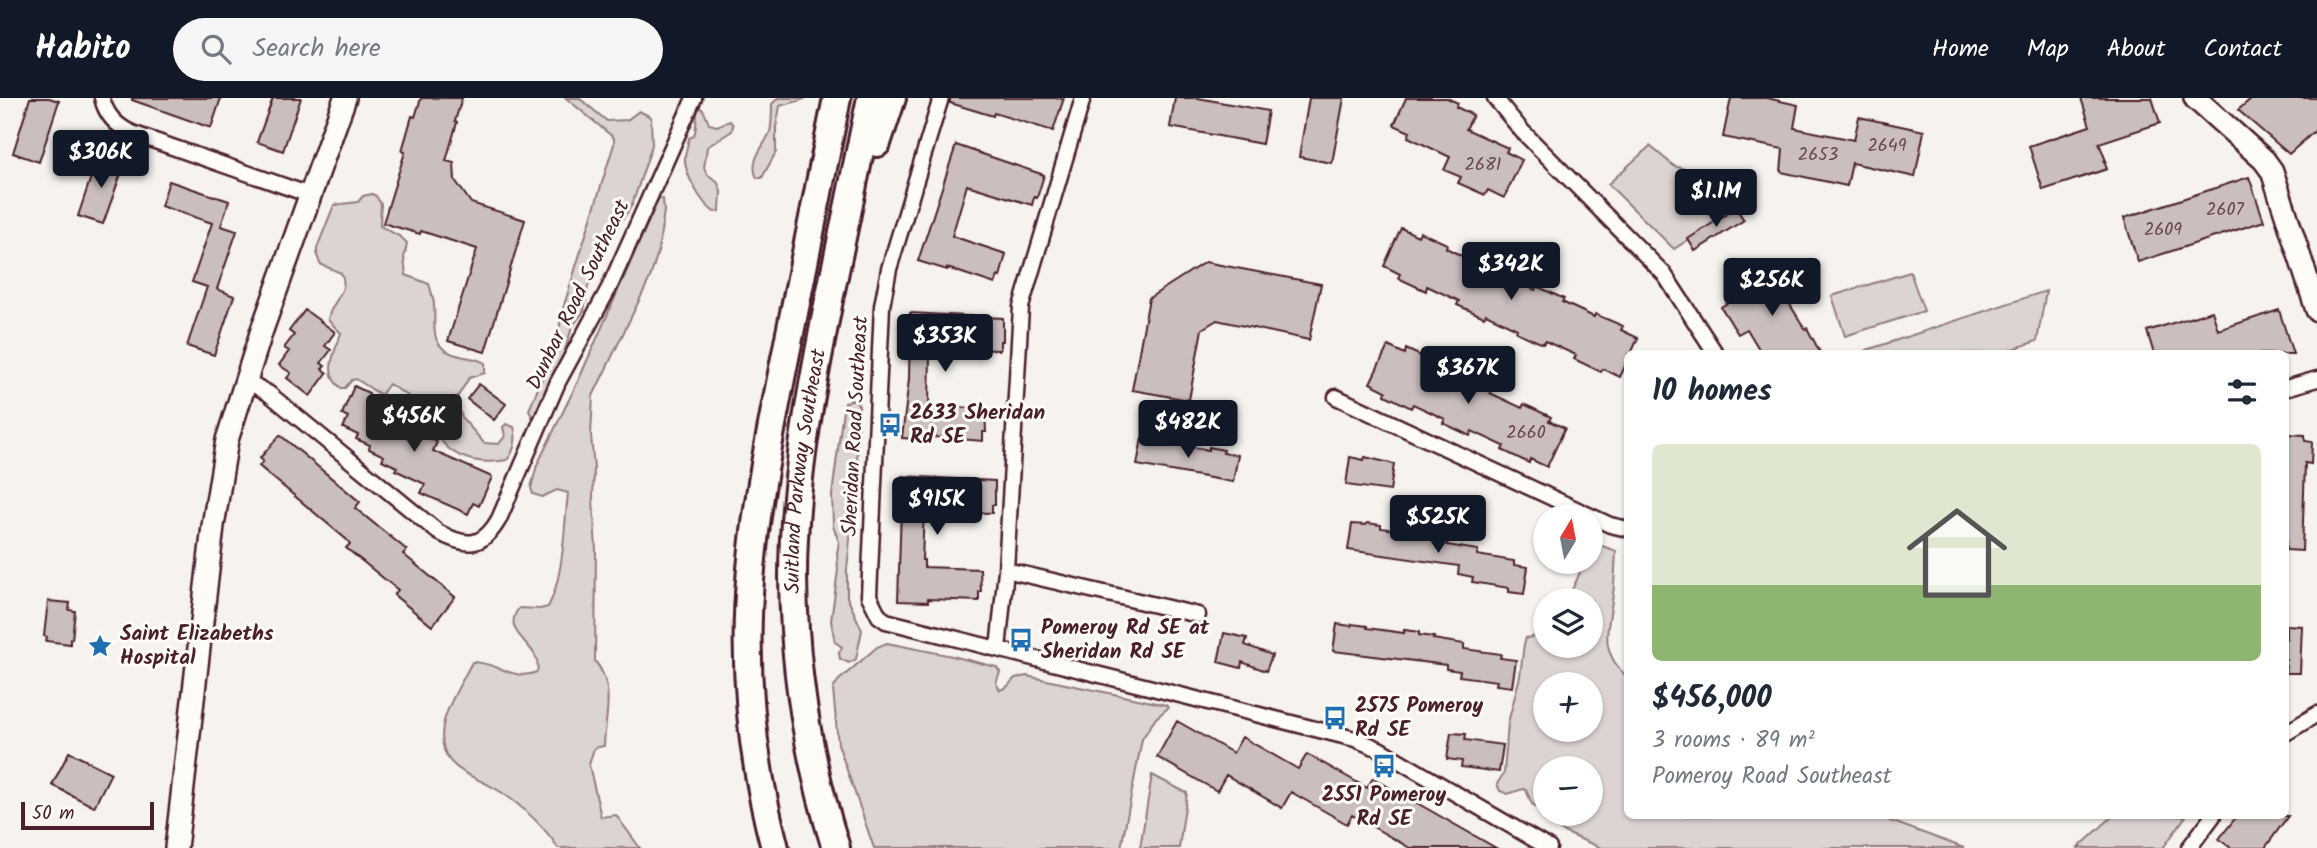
<!DOCTYPE html>
<html lang="en">
<head>
<meta charset="utf-8">
<style>
	body { margin:0; font-family:Kalam,sans-serif; background:#f6f6f7; color:#1f2937; height:100vh; display:flex; flex-direction:column; font-size:26px; white-space:nowrap }
	* { box-sizing:border-box; margin:0 }
	p { font-size:23px; color:#747a83 }
	.icon { flex:none; width:38px; height:38px; fill:none; stroke:currentColor; stroke-width:2; stroke-linecap:round; stroke-linejoin:round }
	.map { position:relative; flex:1; overflow:hidden }
	.panel { position:absolute; left:1624px; top:252px; width:665px; height:469px; display:flex; flex-direction:column; background:#fff; border-radius:10px; box-shadow:0 2px 5px #0004 }
	.panel>* { flex:none }
	.needle { width:46px; rotate:10deg }
	.tools { position:absolute; left:1533px; top:406px; display:grid; gap:14px }
	.tools a { display:grid; place-items:center; width:70px; height:70px; border-radius:50%; background:#fff; box-shadow:0 2px 5px #0004; font-size:35px }
	.scale { position:absolute; left:21px; bottom:18px; width:133px; box-sizing:border-box; padding-left:7px; border:4px solid #4a1f2b; border-top:0; font-size:19px; line-height:24px; white-space:nowrap; color:#4a1f2b; -webkit-text-stroke:5px #fdfcf7; paint-order:stroke }
	.price { position:absolute; translate:-50% -60px; padding:0 16px; border-radius:7px; background:#111827; color:#fff; font-size:23px; line-height:46px; filter:drop-shadow(0 2px 4px #0008) }
	.price::after { content:''; position:absolute; left:50%; top:42px; width:21px; height:16px; margin-left:-10px; background:inherit; clip-path:polygon(0 0,100% 0,50% 100%) }
	.price.on { background:#222; color:#fff }
	ul { padding:0; list-style:none }
	li { display:grid; align-content:center; gap:14px; height:371px; padding:0 28px }
	li+li { border-top:2px solid #e0e1e3 }
	li span { display:grid; place-items:center; height:217px; border-radius:10px; color:#555 }
	li>.icon { margin-inline-start:auto }
	span .icon { width:126px; height:126px; fill:#fffc; stroke-width:1 }
	li b { font-size:30px }
	h2 { display:flex; justify-content:space-between; align-items:center; height:84px; padding:0 28px; font-size:30px }
	header { display:flex; align-items:center; gap:42px; box-sizing:border-box; height:98px; padding:0 35px; background:#111827; color:#fff }
	header strong { font-size:33px }
	nav { display:flex; gap:38px; margin-inline-start:auto; font-size:24px }
	.search { width:490px; height:63px; background:#f6f6f7; display:flex; align-items:center; gap:18px; box-sizing:border-box; padding:0 24px; border-radius:38px; color:#747a83; font-size:26px }
	.map>svg:first-child { display:block }
	.green { fill:#dcd4d2; stroke:#937a7e; stroke-width:2; fill-rule:evenodd }
	.building { fill:#cbbfbe; stroke:#4a1f2b; stroke-width:2 }
	.lines { fill:none; stroke-linecap:round; stroke-linejoin:round }
	.street-casing { stroke:#4a1f2b; stroke-width:19 }
	.secondary-casing { stroke:#4a1f2b; stroke-width:26 }
	.highway-casing { stroke:#4a1f2b; stroke-width:32 }
	.street { stroke:#fdfcf7; stroke-width:14 }
	.secondary { stroke:#fdfcf7; stroke-width:21 }
	.highway { stroke:#fdfcf7; stroke-width:26 }
	.labels { text-anchor:middle; dominant-baseline:central; stroke-width:6; stroke-linejoin:round; paint-order:stroke }
	.number-label { font-size:18px; fill:#6a4750 }
	.street-label { font-size:21px; fill:#4a1f2b; stroke:#fdfcf7 }
	.poi-label { font-size:21px; font-weight:bold; fill:#4a1f2b; stroke:#fdfcf7; text-anchor:start }
</style>
</head>
<body>
<header>
<strong>Habito</strong>
<div class="search"><svg class="icon" aria-label="search" viewBox="0 0 24 24"><circle cx="10" cy="10" r="6"/><path d="M15 15l6 6"/></svg>Search here</div>
<nav><a>Home</a><a>Map</a><a>About</a><a>Contact</a></nav>
</header>
<div class="map">
<svg width="2317" height="750" viewBox="0 0 2317 750">
	<rect width="100%" height="100%" fill="#f6f3ef"/>
	<filter id="ink" filterUnits="userSpaceOnUse"><feTurbulence type="fractalNoise" baseFrequency=".0143" numOctaves="2"/><feDisplacementMap in="SourceGraphic" scale="14" xChannelSelector="R" yChannelSelector="G"/><feConvolveMatrix kernelMatrix="1 2 1 2 8 2 1 2 1" color-interpolation-filters="sRGB"/></filter>
	<g filter="url(#ink)">
		<path class="green" d="M566 0H579L607 23 627 22 639 13 651 19 652 47 632 107 613 136 588 188 584 213 572 229 560 271 540 312 532 319 529 312 558 242 561 217 614 46V40Z
			M778 0H806C797 5 790 4 780 8L776 29V54L762 80H757C748 63 764 49 770 34 772 25 772 14 772 6Z
			M698 10 703 11 709 26 717 28 730 23 733 27 732 33 707 49 704 70 708 77 717 83 721 93 720 113 714 114C701 105 683 74 685 58 686 52 688 46 689 40L694 38C697 29 696 19 698 10Z
			M1650 48 1674 68 1738 85 1745 93 1743 106 1674 151 1608 86Z
			M372 96 376 98 381 106 380 128 401 139 407 145 404 160 406 177 429 186C431 193 434 201 434 208 436 226 428 247 453 256 464 260 475 259 485 265V275L469 280 458 298 456 307 463 321 484 345 499 346 505 338 503 329 506 326 514 329C517 340 515 353 507 362 476 368 443 359 433 326L414 318 405 307 408 298 389 286 381 297 356 281 352 282 345 290H341C322 275 335 255 341 235L328 222C329 205 351 193 341 175L320 166 317 157V150L334 107 358 104 363 98Z
			M659 100 663 101 664 113 658 154 650 180 593 298 591 337 594 371 593 400 596 452 595 563C616 589 605 617 604 648L594 650 589 667 601 719 616 717 640 750H558C546 730 521 707 501 694 472 675 436 673 443 628 446 609 463 582 472 564 495 563 513 584 537 574 544 546 498 537 519 510L540 511 548 509C564 479 564 429 568 395L557 392 542 399 533 396 531 390 537 367 579 281Z
			M1910 174 1924 213 1845 238 1832 198Z
			M2046 193 2037 243 2000 255H1868L1867 252Z
			M850 302H855L859 308 857 368 847 472V499L862 532 856 561 849 565 840 561 839 555 842 549 835 544 831 523 838 472 837 455 839 444 833 428 832 397 843 312 845 305Z
			M1591 444 1616 453C1615 469 1615 486 1612 503 1607 537 1600 553 1627 579L1628 718H1877L1964 750H1601L1564 734 1546 723 1545 716H1591V670H1545V714L1532 706 1526 692 1523 691 1508 696 1500 693 1497 686 1504 675 1508 625 1520 578 1524 546 1526 540 1545 537V548H1591V502H1567C1573 488 1580 479 1583 464H1591ZM1545 586H1591V632H1545Z
			M887 545 952 558 996 569 1000 574 996 585 1000 592 1007 589 1015 580 1027 578 1166 607 1168 610 1156 620 1142 641 1121 750H874L838 646 833 591 838 583 877 549Z
			M1152 677 1187 695 1179 750H1140Z
			M2113 718H2186L2163 750H2078Z"/>
		<path class="building" d="M30 0H49L59 3 39 64 13 55Z
			M132 0H221L211 30 132 2Z
			M273 0H301L283 53 257 44Z
			M421 0H462L455 23 457 24 446 63 454 65 455 82 471 105 525 122 485 254 448 243 477 151 421 133 420 136 383 125 405 54 402 53 412 18 415 19Z
			M950 0H1064L1053 33 994 15 993 18 950 5Z
			M1175 0H1198L1268 13 1262 46 1170 29Z
			M1309 0H1344L1332 65 1299 59Z
			M1406 0H1447L1458 5 1456 9 1473 17 1466 31 1508 50 1506 54 1522 62 1504 100 1488 92 1485 97 1458 85 1461 79 1444 72 1450 59 1408 39 1410 34 1394 27Z
			M1731 0H1767L1798 7 1794 30 1854 42 1859 19 1924 33 1915 79 1852 65 1847 88 1781 74 1783 51 1723 39Z
			M2081 0H2152L2160 25 2099 45 2106 63H2104L2107 71 2043 92 2029 48 2090 28Z
			M2252 0H2317V31L2289 56 2238 12Z
			M956 47 1044 77 1037 100 1034 99 1032 107 967 87 952 138 1006 156 1000 179 998 178 995 186 947 170V172L918 163Z
			M98 58 124 67 103 126 78 118Z
			M2249 79 2264 123 2138 164 2124 120Z
			M169 83 229 103 221 128 237 133 217 191 234 198 214 257 187 248 207 189 192 184 212 125 161 108Z
			M1736 110 1744 122 1695 153 1688 141Z
			M1401 130 1418 138 1420 134 1447 146 1446 150 1460 157 1477 165 1478 161 1506 174 1504 177 1535 192 1537 188 1564 201 1562 204 1577 211 1594 219 1595 216 1623 228 1621 232 1638 240 1631 256H1628V262L1620 279 1603 271 1601 274 1574 261 1576 257 1545 243 1543 246 1516 234 1517 231 1486 216 1484 219 1457 207 1459 203 1427 188 1426 193 1398 180 1400 176 1384 168Z
			M1205 164 1321 186 1309 242 1217 222 1202 231 1189 302 1132 292 1149 200Z
			M1781 170 1799 198 1789 205 1805 231 1807 230 1821 256H1762L1747 231 1738 236 1721 209 1740 197 1742 200 1765 186 1762 182Z
			M305 212 335 234 325 248 331 252 321 265 325 268 322 271 327 275 310 298 287 280 291 275 279 267 289 253 284 250 294 237 289 233Z
			M2279 212 2293 256H2154L2147 233 2212 213 2218 232Z
			M910 215 1003 220V243H1000V252L932 250V258H930L929 307 985 311 986 334H983V343L933 339 932 342 902 340 909 281Z
			M1388 248 1405 256 1406 251 1434 264 1432 268 1463 283 1465 279 1492 291 1490 295 1522 310 1524 306 1551 319 1549 323 1565 330 1547 369 1530 361 1529 365 1502 352 1504 348 1472 333 1470 338 1443 325 1445 321 1413 306 1411 310 1385 297 1386 293 1370 285Z
			M479 286 506 306 494 322 467 301Z
			M354 288 369 295 368 300 382 306 380 310 395 316 394 320 408 327 406 330 437 344 433 353 492 379 479 408 473 405 468 416 421 395 425 386 395 372 397 369 382 362 384 358 369 351 370 347 356 341 358 337 343 330 348 319 342 316Z
			M2286 336 2305 337V343L2312 344 2311 366 2305 365 2302 453 2286 452Z
			M280 337 360 404 355 410 407 452 403 456 455 499 432 528 394 497 398 492 346 450 350 446 347 442 259 368 263 363 260 360Z
			M1142 340 1172 343 1171 345 1209 352V349L1224 352 1223 355 1238 357 1233 384 1137 367Z
			M1350 359 1364 362 1365 359 1394 366 1390 393 1346 387Z
			M902 378 995 383V407H992V415L924 413 922 462H924V469L980 471 981 494H979V503L928 501V504L898 503Z
			M1367 425 1381 427V430L1418 435 1419 433 1448 438 1447 447 1478 452 1477 457 1514 463V467L1528 469 1524 496 1509 494V490L1472 484 1473 479 1458 476 1459 468 1348 452 1352 426 1366 427Z
			M48 503 70 505 69 512 75 513 72 541H70V546L46 543 47 539 44 538Z
			M1337 526 1351 528 1352 526 1367 528V530L1404 535V532L1419 534V537L1434 539 1433 541 1464 546V551L1501 556 1500 560 1516 562 1512 589 1496 587 1497 583 1459 578 1460 573 1446 571V567L1333 553Z
			M2286 527 2302 528 2300 575H2286Z
			M1224 535 1247 540 1245 547 1272 557 1266 573 1242 564 1241 570 1218 564Z
			M1177 623 1233 655 1242 639 1298 671 1307 656 1367 690 1373 680 1496 750H1410L1352 717 1347 726 1291 694 1282 710 1226 677 1217 693 1157 659Z
			M1451 635 1466 636 1465 642 1503 647 1499 674 1461 669 1462 663 1447 661Z
			M69 654 111 675 94 709 52 687Z
			M2237 718H2288L2265 750H2231L2219 741Z"/>
		<g class="lines">
			<g class="street-casing">
				<path id="street" d="M102 0C106 17 116 28 132 35L310 97
					M941 0 889 171 882 208 869 498 879 518 886 523 1355 641 1379 651 1549 750
					M1495 0 1522 33 1664 176 1716 256
					M245 282 268 295 438 434C465 449 482 451 499 421L558 284 609 190 694 0
					M2286 290 2317 281
					M1336 299 1610 427 1628 431
					M1006 472 1198 517
					M998 551 1006 472 1021 209 1083 0
					M2286 635 2317 616
					M2189 750 2213 718"/>
			</g>
			<g class="secondary-casing">
				<path id="secondary" d="M2195 0 2264 62 2272 73 2317 212
					M176 750 213 428 227 342 262 232 345 0"/>
			</g>
			<g class="highway-casing">
				<g id="highway">
					<path d="M877 45 892 0"/>
					<path d="M775 750C751 660 742 563 751 471 758 393 774 316 789 240 805 160 821 80 837 0"/>
					<path id="s1" d="M836 750C808 662 794 571 793 479 793 385 811 294 829 202 843 135 857 67 871 0"/>
				</g>
			</g>
			<use href="#street" class="street"/>
			<use href="#secondary" class="secondary"/>
			<use href="#highway" class="highway"/>
		</g>
	</g>
	<defs>
		<g id="bus-bare" transform="scale(1.89)"><path d="M-5-6H5V4H4V6H2V4H-2V6H-4V4H-5ZM-3.5-4V0h7V-4ZM-3.5 1.2v1.5H-2V1.2ZM2 1.2v1.5H3.5V1.2Z" fill="#1f6fb2" stroke="#fdfcf7" stroke-width="2.5" paint-order="stroke"/></g>
		<g id="sight-bare" transform="scale(1.89)"><path d="M0-6L1.8-2.2L6-1.7L2.9 1.2L3.7 5.4L0 3.3L-3.7 5.4L-2.9 1.2L-6-1.7L-1.8-2.2Z" fill="#1f6fb2" stroke="#fdfcf7" stroke-width="2.5" paint-order="stroke"/></g>
	</defs>
	<g fill-rule="evenodd">
		<use href="#bus-bare" x="890" y="327"/>
		<use href="#bus-bare" x="1021" y="542"/>
		<use href="#sight-bare" x="100" y="548"/>
		<use href="#bus-bare" x="1335" y="620"/>
		<use href="#bus-bare" x="1384" y="668"/>
	</g>
	<g class="labels">
		<g class="number-label">
			<text x="1887" y="48">2649</text>
			<text x="1818" y="57">2653</text>
			<text x="1483" y="67">2681</text>
			<text x="2225" y="112">2607</text>
			<text x="2163" y="132">2609</text>
			<text x="1526" y="335">2660</text>
		</g>
		<g class="street-label">
			<text transform="translate(579 197) rotate(-64)">Dunbar Road Southeast</text>
			<text transform="translate(856 328) rotate(-87)">Sheridan Road Southeast</text>
			<text stroke="none"><textPath href="#s1" startOffset="382">Suitland Parkway Southeast</textPath></text>
		</g>
		<g class="poi-label">
			<text x="910" y="315">2633 Sheridan<tspan x="910" dy="24">Rd SE</tspan></text>
			<text x="1041" y="530">Pomeroy Rd SE at<tspan x="1041" dy="24">Sheridan Rd SE</tspan></text>
			<text x="120" y="536">Saint Elizabeths<tspan x="120" dy="24">Hospital</tspan></text>
			<text x="1355" y="608">2575 Pomeroy<tspan x="1355" dy="24">Rd SE</tspan></text>
			<text x="1384" y="697" text-anchor="middle">2551 Pomeroy<tspan x="1384" dy="24">Rd SE</tspan></text>
		</g>
	</g>
</svg>
<div class="tools">
<a><svg class="needle" viewBox="-14 -14 28 28"><path d="M0-13l5 13h-10z" fill="#e53935"/><path d="M0 13l5-13h-10z" fill="#747a83"/></svg></a>
<a><svg class="icon" aria-label="layers" viewBox="0 0 24 24"><path d="M12 4l9 5-9 5-9-5zM3 14l9 5 9-5"/></svg></a>
<a>+</a>
<a>−</a>
</div>
<div class="scale">50 m</div>
<b class="price" style="left:101px;top:92px">$306K</b>
<b class="price" style="left:1716px;top:131px">$1.1M</b>
<b class="price" style="left:1511px;top:204px">$342K</b>
<b class="price" style="left:1772px;top:220px">$256K</b>
<b class="price" style="left:945px;top:276px">$353K</b>
<b class="price" style="left:1468px;top:308px">$367K</b>
<b class="price on" style="left:414px;top:356px">$456K</b>
<b class="price" style="left:1188px;top:362px">$482K</b>
<b class="price" style="left:937px;top:439px">$915K</b>
<b class="price" style="left:1438px;top:457px">$525K</b>
<section class="panel">
<h2>10 homes<svg class="icon" aria-label="filters" viewBox="0 0 24 24"><path d="M4 7h16M4 17h16"/><circle cx="9" cy="7" r="2"/><circle cx="15" cy="17" r="2"/></svg></h2>
<ul>
<li><span style="background:linear-gradient(#dfe7d0 65%,#8fb573 0)"><svg class="icon" aria-label="home" viewBox="0 0 24 24"><path d="M3 11l9-7 9 7M6 9v11h12V9"/></svg></span><div><b>$456,000</b><p>3 rooms · 89 m²</p><p>Pomeroy Road Southeast</p></div></li>
</ul>
</section>
</div>
</body>
</html>
